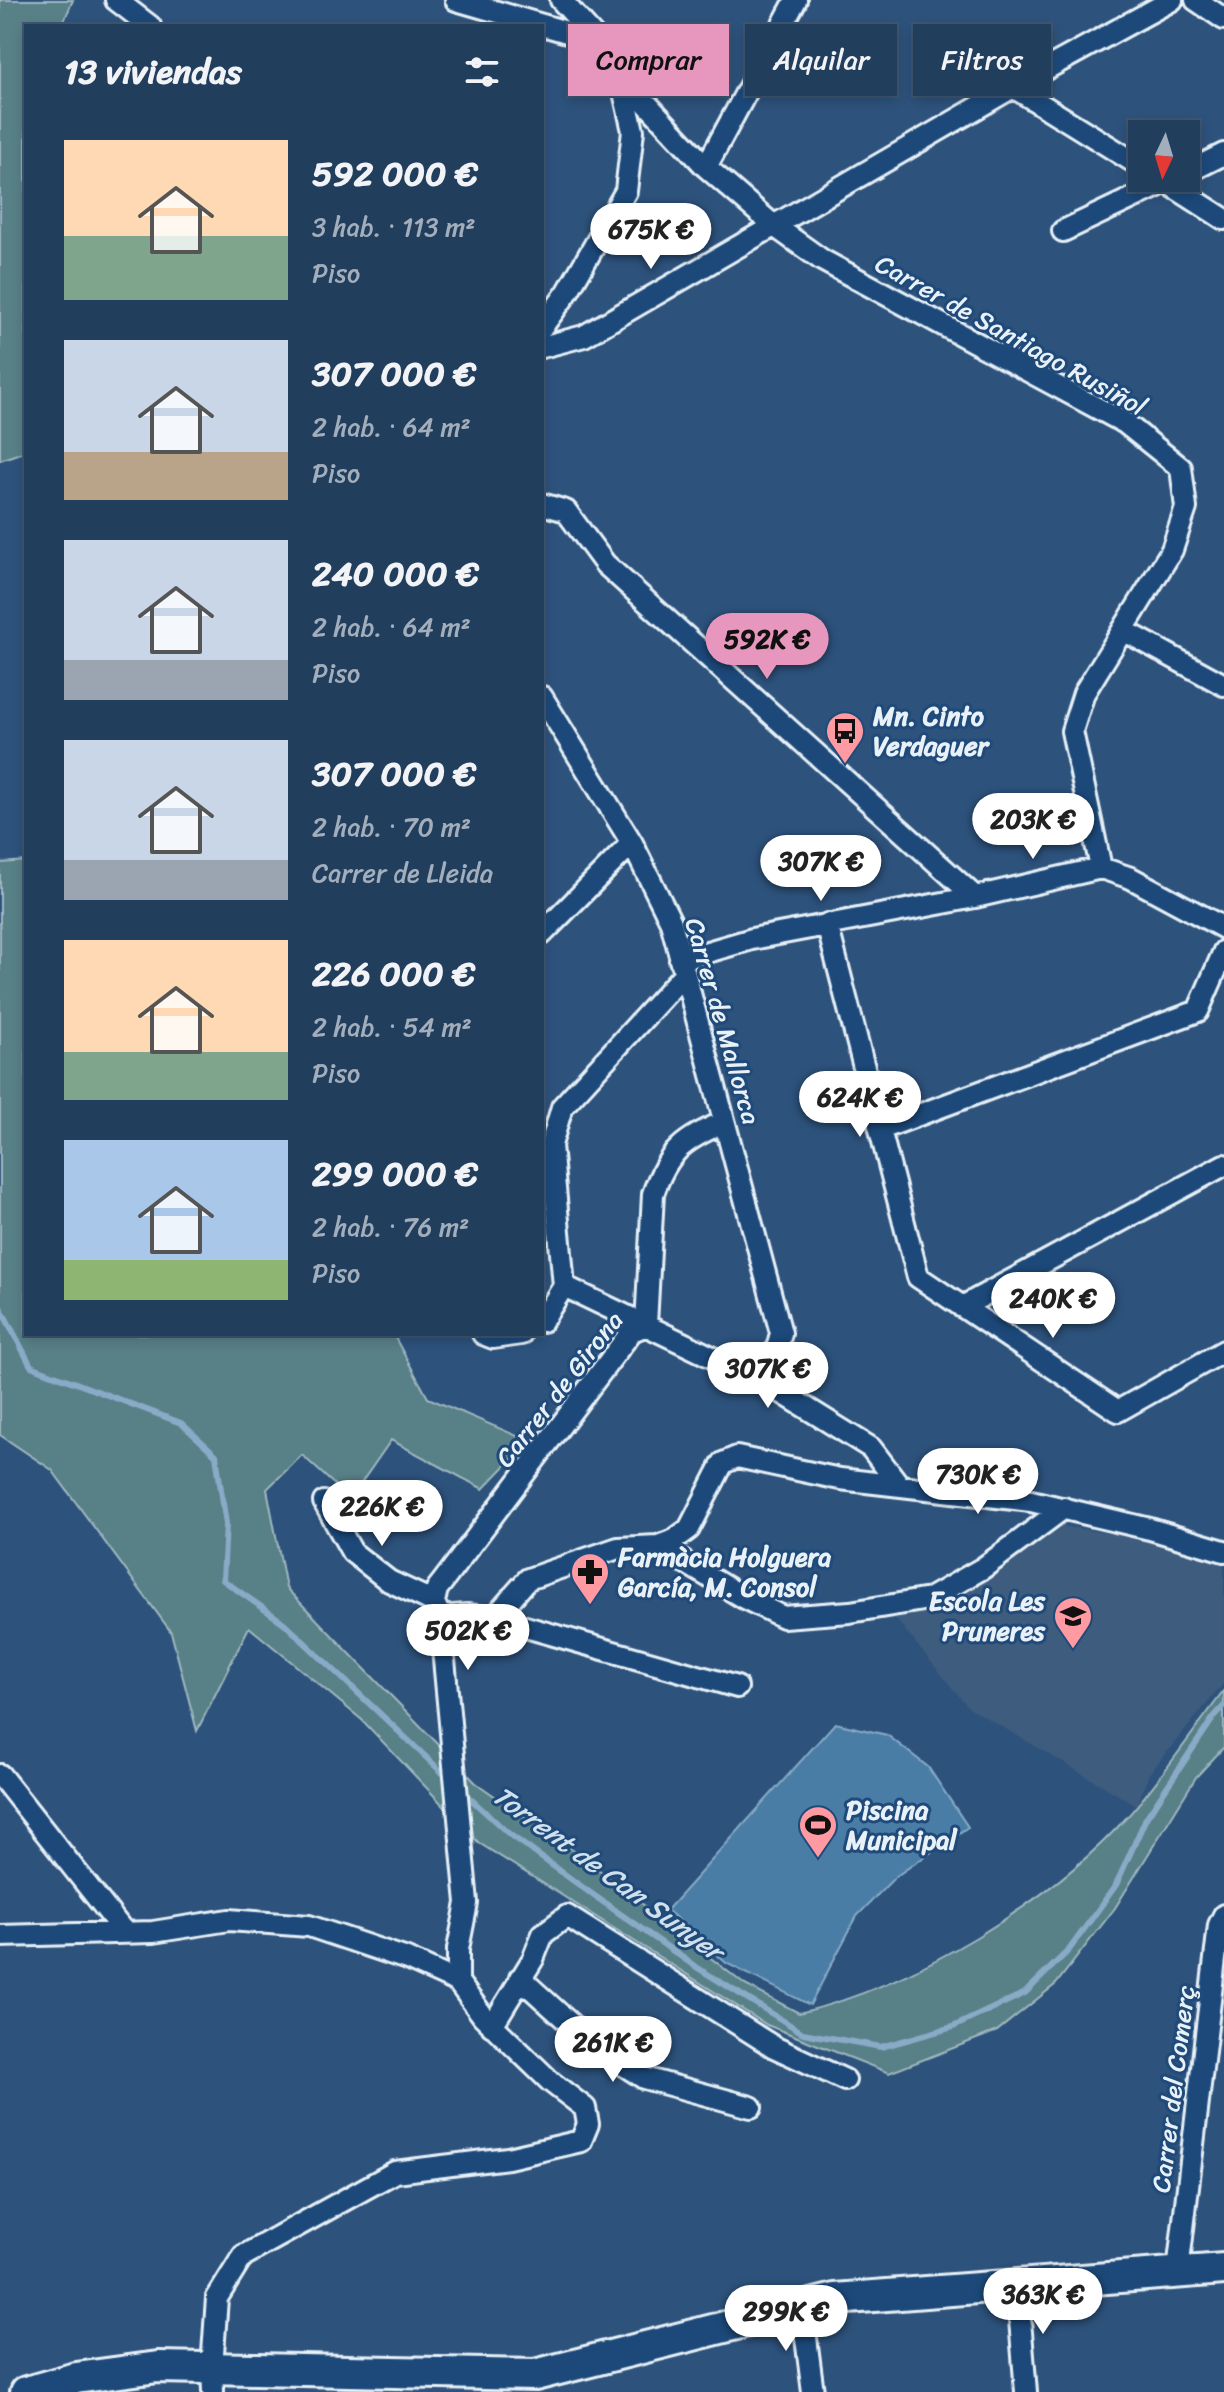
<!DOCTYPE html>
<html lang="es">
<head>
<meta charset="utf-8">
<style>
	body { margin:0; font-family:Sriracha,sans-serif; background:#2a4563; color:#f1f3f6; height:100vh; display:flex; flex-direction:column; font-size:30px; white-space:nowrap }
	* { box-sizing:border-box; margin:0 }
	p { font-size:26px; color:#a2aebc }
	.icon { flex:none; width:44px; height:44px; fill:none; stroke:currentColor; stroke-width:2; stroke-linecap:round; stroke-linejoin:round }
	.map { position:relative; flex:1; overflow:hidden }
	.drawer { position:absolute; left:24px; top:24px; width:520px; height:1312px; display:flex; flex-direction:column; background:#223e5d; border-radius:0px; box-shadow:0 4px 12px #0003,0 0 0 2px #3f5772 }
	.drawer>* { flex:none }
	.banner { position:absolute; left:568px; top:24px; width:536px; height:72px; display:flex; gap:16px }
	.needle { width:52px; rotate:184deg }
	.fabs { position:absolute; left:1128px; top:120px; display:grid; gap:16px }
	.fabs a { display:grid; place-items:center; width:72px; height:72px; border-radius:0px; background:#223e5d; box-shadow:0 4px 12px #0003,0 0 0 2px #3f5772; font-size:40px }
	.price { position:absolute; translate:-50% -68px; padding:0 18px; border-radius:28px; background:#fff; color:#222; font-size:26px; line-height:52px; filter:drop-shadow(0 2px 4px #0008) }
	.price::after { content:''; position:absolute; left:50%; top:48px; width:24px; height:18px; margin-left:-12px; background:inherit; clip-path:polygon(0 0,100% 0,50% 100%) }
	.price.current { background:#e797bd; color:#111 }
	ul { padding:0; list-style:none }
	li { display:flex; align-items:center; gap:24px; height:200px; padding:0 40px }
	li span { display:grid; place-items:center; flex:none; width:224px; height:160px; border-radius:0px; color:#555 }
	li>.icon { margin-inline-start:auto }
	span .icon { width:96px; height:96px; fill:#fffc; stroke-width:1 }
	li b { font-size:34px }
	h2 { display:flex; justify-content:space-between; align-items:center; height:96px; padding:0 40px; font-size:34px }
	.chip { padding:0 28px; border-radius:0px; background:#223e5d; box-shadow:0 4px 12px #0003,0 0 0 2px #3f5772; font-size:28px; line-height:72px }
	.chip.current { background:#e797bd; color:#111 }
	.map>svg:first-child { display:block }
	.built { fill:#3d5c7e }
	.green { fill:#588087; stroke:#a0b8c0; stroke-width:2 }
	.water { fill:#497da6; stroke:#89abc7; stroke-width:2 }
	.lines { fill:none; stroke-linecap:round; stroke-linejoin:round }
	.stream { stroke:#89abc7; stroke-width:6 }
	.street-casing { stroke:#e8f1f8; stroke-width:26 }
	.secondary-casing { stroke:#e8f1f8; stroke-width:36 }
	.street { stroke:#1f4a7a; stroke-width:20 }
	.secondary { stroke:#1f4a7a; stroke-width:30 }
	.labels { text-anchor:middle; dominant-baseline:central; stroke-width:6; stroke-linejoin:round; paint-order:stroke }
	.street-label { font-size:26px; fill:#e8f1f8; stroke:#1f4a7a }
	.poi-label { font-size:26px; font-weight:bold; fill:#e8f1f8; stroke:#1f4a7a; text-anchor:start }
	.water-label { font-size:28px; font-style:italic; fill:#d0e0ec; stroke:#1f4a7a }
</style>
</head>
<body>
<div class="map">
<svg width="1224" height="2392" viewBox="0 0 1224 2392">
	<rect width="100%" height="100%" fill="#2d527c"/>
	<filter id="ink" filterUnits="userSpaceOnUse"><feTurbulence type="fractalNoise" baseFrequency=".0125" numOctaves="2"/><feDisplacementMap in="SourceGraphic" scale="16" xChannelSelector="R" yChannelSelector="G"/><feConvolveMatrix kernelMatrix="1 2 1 2 8 2 1 2 1" color-interpolation-filters="sRGB"/></filter>
	<g filter="url(#ink)">
		<path class="built" d="M1055 1525 1140 1538 1224 1565V1683L1149 1774 1137 1806 968 1707 893 1616 936 1607 978 1582Z"/>
		<path class="green" d="M0 0H73L62 26H26V451L0 460Z
			M26 861V1334H393L428 1398 529 1441 483 1489 391 1440 350 1499 302 1455 267 1489 286 1588 476 1783 584 1858 745 1985 799 2013C912 1986 1050 1903 1128 1816 1163 1777 1192 1732 1224 1691V1747L1196 1777 1115 1908 1056 1984 997 2031 889 2073 767 2025 479 1843 362 1720 249 1627 197 1731 171 1632 52 1470 0 1435V863Z"/>
		<path class="water" d="M835 1723 887 1735 928 1767 968 1827 895 1877 857 1916 810 2005 726 1963 667 1910Z"/>
		<g class="lines">
			<path class="stream" d="M0 1307 31 1366 181 1423 216 1455 226 1524 223 1580 284 1623 448 1778
				M462 1791 509 1834 589 1892 693 1965 803 2033 881 2047 953 2027 1025 1993 1069 1950 1116 1885 1146 1818 1214 1717 1224 1706"/>
			<g class="street-casing">
				<path id="street" d="M116 0 150 26
					M456 0 598 41
					M561 0 598 41 620 75 706 167 773 225 822 260 1125 423 1181 468 1186 508 1172 550 1084 693 1072 731 1101 868
					M1196 0 1224 19
					M1013 87 1142 167
					M706 167 796 0
					M1186 173 1224 154
					M1160 178 1224 219
					M1063 231 1175 178
					M542 327 567 293 626 191 633 131 621 79
					M542 347 584 336 1013 87 1172 0
					M542 504 566 511 605 564 975 897
					M1123 630 1224 685
					M542 697 632 843 671 922 781 1333 768 1384
					M827 924 918 1277 1118 1411 1224 1351
					M542 934 632 843
					M680 960 752 939 975 897 1101 868 1131 878 1224 928
					M881 1129 1198 1011 1224 951
					M564 1286 768 1384 871 1448 899 1485
					M564 1286 551 1145 562 1107 684 974
					M962 1307 1224 1165
					M542 1321 564 1286
					M646 1325 653 1194C668 1151 683 1140 724 1122
					M483 1334 493 1338 521 1334
					M324 1502 352 1552 389 1581 434 1602
					M658 1546 742 1597 783 1617 850 1612 929 1599 983 1568 1064 1508
					M434 1602 437 1589 444 1580 632 1331 646 1325
					M440 1617 467 1615 494 1618 737 1687
					M494 1618 528 1579 618 1548 658 1546 674 1540 689 1529 723 1463 737 1457 840 1479 1031 1501 1150 1529 1224 1551
					M0 1775 124 1932
					M0 1936 153 1932 229 1920 309 1926 407 1959 458 1982
					M520 1978 596 2047 644 2078 751 2107
					M492 2026 533 1959 543 1934 567 1916 774 2047 845 2080
					M1178 2271 1219 1925 1224 1915
					M1017 2284 1026 2392
					M802 2307 813 2392
					M213 2392 212 2367 217 2298 243 2256 395 2172 508 2158 581 2141 588 2124 585 2108 551 2082 483 2016 458 1982V1949L467 1903 440 1617 434 1602"/>
			</g>
			<g class="secondary-casing">
				<path id="secondary" d="M26 2392 76 2378 158 2367 535 2375 835 2299 1224 2269"/>
			</g>
			<use href="#street" class="street"/>
			<use href="#secondary" class="secondary"/>
		</g>
	</g>
	<defs>
		<g id="bus-pin" transform="scale(2)"><path d="M0 17L-7.5 6A9.5 9.5 0 1 1 7.5 6Z" fill="#ff9aa2" stroke="#1f4a7a"/><path d="M-5-6H5V4H4V6H2V4H-2V6H-4V4H-5ZM-3.5-4V0h7V-4ZM-3.5 1.2v1.5H-2V1.2ZM2 1.2v1.5H3.5V1.2Z" fill="#111"/></g>
		<g id="pharmacy-pin" transform="scale(2)"><path d="M0 17L-7.5 6A9.5 9.5 0 1 1 7.5 6Z" fill="#ff9aa2" stroke="#1f4a7a"/><path d="M-2-6h4v4h4v4h-4v4h-4v-4h-4v-4h4Z" fill="#111"/></g>
		<g id="school-pin" transform="scale(2)"><path d="M0 17L-7.5 6A9.5 9.5 0 1 1 7.5 6Z" fill="#ff9aa2" stroke="#1f4a7a"/><path d="M0-5L7-2L0 1L-7-2ZM-4 1L0 2.5L4 1V4Q0 6-4 4Z" fill="#111"/></g>
		<g id="stadium-pin" transform="scale(2)"><path d="M0 17L-7.5 6A9.5 9.5 0 1 1 7.5 6Z" fill="#ff9aa2" stroke="#1f4a7a"/><path d="M0-5a6.5 5 0 1 0 0 10a6.5 5 0 1 0 0-10ZM-3.5-1.8h7v3.6h-7Z" fill="#111"/></g>
	</defs>
	<g fill-rule="evenodd">
		<use href="#bus-pin" x="845" y="731"/>
		<use href="#pharmacy-pin" x="590" y="1572"/>
		<use href="#school-pin" x="1073" y="1616"/>
		<use href="#stadium-pin" x="818" y="1825"/>
	</g>
	<g class="labels">
		<g class="street-label">
			<text transform="translate(1011 335) rotate(29)">Carrer de Santiago Rusiñol</text>
			<text transform="translate(723 1021) rotate(74)">Carrer de Mallorca</text>
			<text transform="translate(559 1389) rotate(-52)">Carrer de Girona</text>
			<text transform="translate(1173 2089) rotate(-83)">Carrer del Comerç</text>
		</g>
		<g class="poi-label">
			<text x="873" y="716">Mn. Cinto<tspan x="873" dy="30">Verdaguer</tspan></text>
			<text x="618" y="1557">Farmàcia Holguera<tspan x="618" dy="30">García, M. Consol</tspan></text>
			<text x="1045" y="1601" text-anchor="end">Escola Les<tspan x="1045" dy="30">Pruneres</tspan></text>
			<text x="846" y="1810">Piscina<tspan x="846" dy="30">Municipal</tspan></text>
		</g>
		<g class="water-label">
			<text transform="translate(608 1873) rotate(36)">Torrent de Can Sunyer</text>
		</g>
	</g>
</svg>
<div class="fabs">
<a><svg class="needle" viewBox="-14 -14 28 28"><path d="M0-13l5 13h-10z" fill="#e53935"/><path d="M0 13l5-13h-10z" fill="#a2aebc"/></svg></a>
</div>
<b class="price" style="left:651px;top:271px">675K €</b>
<b class="price current" style="left:767px;top:681px">592K €</b>
<b class="price" style="left:1033px;top:861px">203K €</b>
<b class="price" style="left:821px;top:903px">307K €</b>
<b class="price" style="left:860px;top:1139px">624K €</b>
<b class="price" style="left:1053px;top:1340px">240K €</b>
<b class="price" style="left:768px;top:1410px">307K €</b>
<b class="price" style="left:978px;top:1516px">730K €</b>
<b class="price" style="left:382px;top:1548px">226K €</b>
<b class="price" style="left:468px;top:1672px">502K €</b>
<b class="price" style="left:613px;top:2084px">261K €</b>
<b class="price" style="left:1043px;top:2336px">363K €</b>
<b class="price" style="left:786px;top:2353px">299K €</b>
<div class="banner">
<a class="chip current">Comprar</a>
<a class="chip">Alquilar</a>
<a class="chip">Filtros</a>
</div>
<section class="drawer">
<h2>13 viviendas<svg class="icon" aria-label="filters" viewBox="0 0 24 24"><path d="M4 7h16M4 17h16"/><circle cx="9" cy="7" r="2"/><circle cx="15" cy="17" r="2"/></svg></h2>
<ul>
<li><span style="background:linear-gradient(#ffd9b3 60%,#7fa58c 0)"><svg class="icon" aria-label="home" viewBox="0 0 24 24"><path d="M3 11l9-7 9 7M6 9v11h12V9"/></svg></span><div><b>592 000 €</b><p>3 hab. · 113 m²</p><p>Piso</p></div></li>
<li><span style="background:linear-gradient(#c9d6e8 70%,#b9a48a 0)"><svg class="icon" aria-label="home" viewBox="0 0 24 24"><path d="M3 11l9-7 9 7M6 9v11h12V9"/></svg></span><div><b>307 000 €</b><p>2 hab. · 64 m²</p><p>Piso</p></div></li>
<li><span style="background:linear-gradient(#c9d6e8 75%,#9aa5b1 0)"><svg class="icon" aria-label="home" viewBox="0 0 24 24"><path d="M3 11l9-7 9 7M6 9v11h12V9"/></svg></span><div><b>240 000 €</b><p>2 hab. · 64 m²</p><p>Piso</p></div></li>
<li><span style="background:linear-gradient(#c9d6e8 75%,#9aa5b1 0)"><svg class="icon" aria-label="home" viewBox="0 0 24 24"><path d="M3 11l9-7 9 7M6 9v11h12V9"/></svg></span><div><b>307 000 €</b><p>2 hab. · 70 m²</p><p>Carrer de Lleida</p></div></li>
<li><span style="background:linear-gradient(#ffd9b3 70%,#7fa58c 0)"><svg class="icon" aria-label="home" viewBox="0 0 24 24"><path d="M3 11l9-7 9 7M6 9v11h12V9"/></svg></span><div><b>226 000 €</b><p>2 hab. · 54 m²</p><p>Piso</p></div></li>
<li><span style="background:linear-gradient(#a9c7e8 75%,#8fb573 0)"><svg class="icon" aria-label="home" viewBox="0 0 24 24"><path d="M3 11l9-7 9 7M6 9v11h12V9"/></svg></span><div><b>299 000 €</b><p>2 hab. · 76 m²</p><p>Piso</p></div></li>
</ul>
</section>
</div>
</body>
</html>
